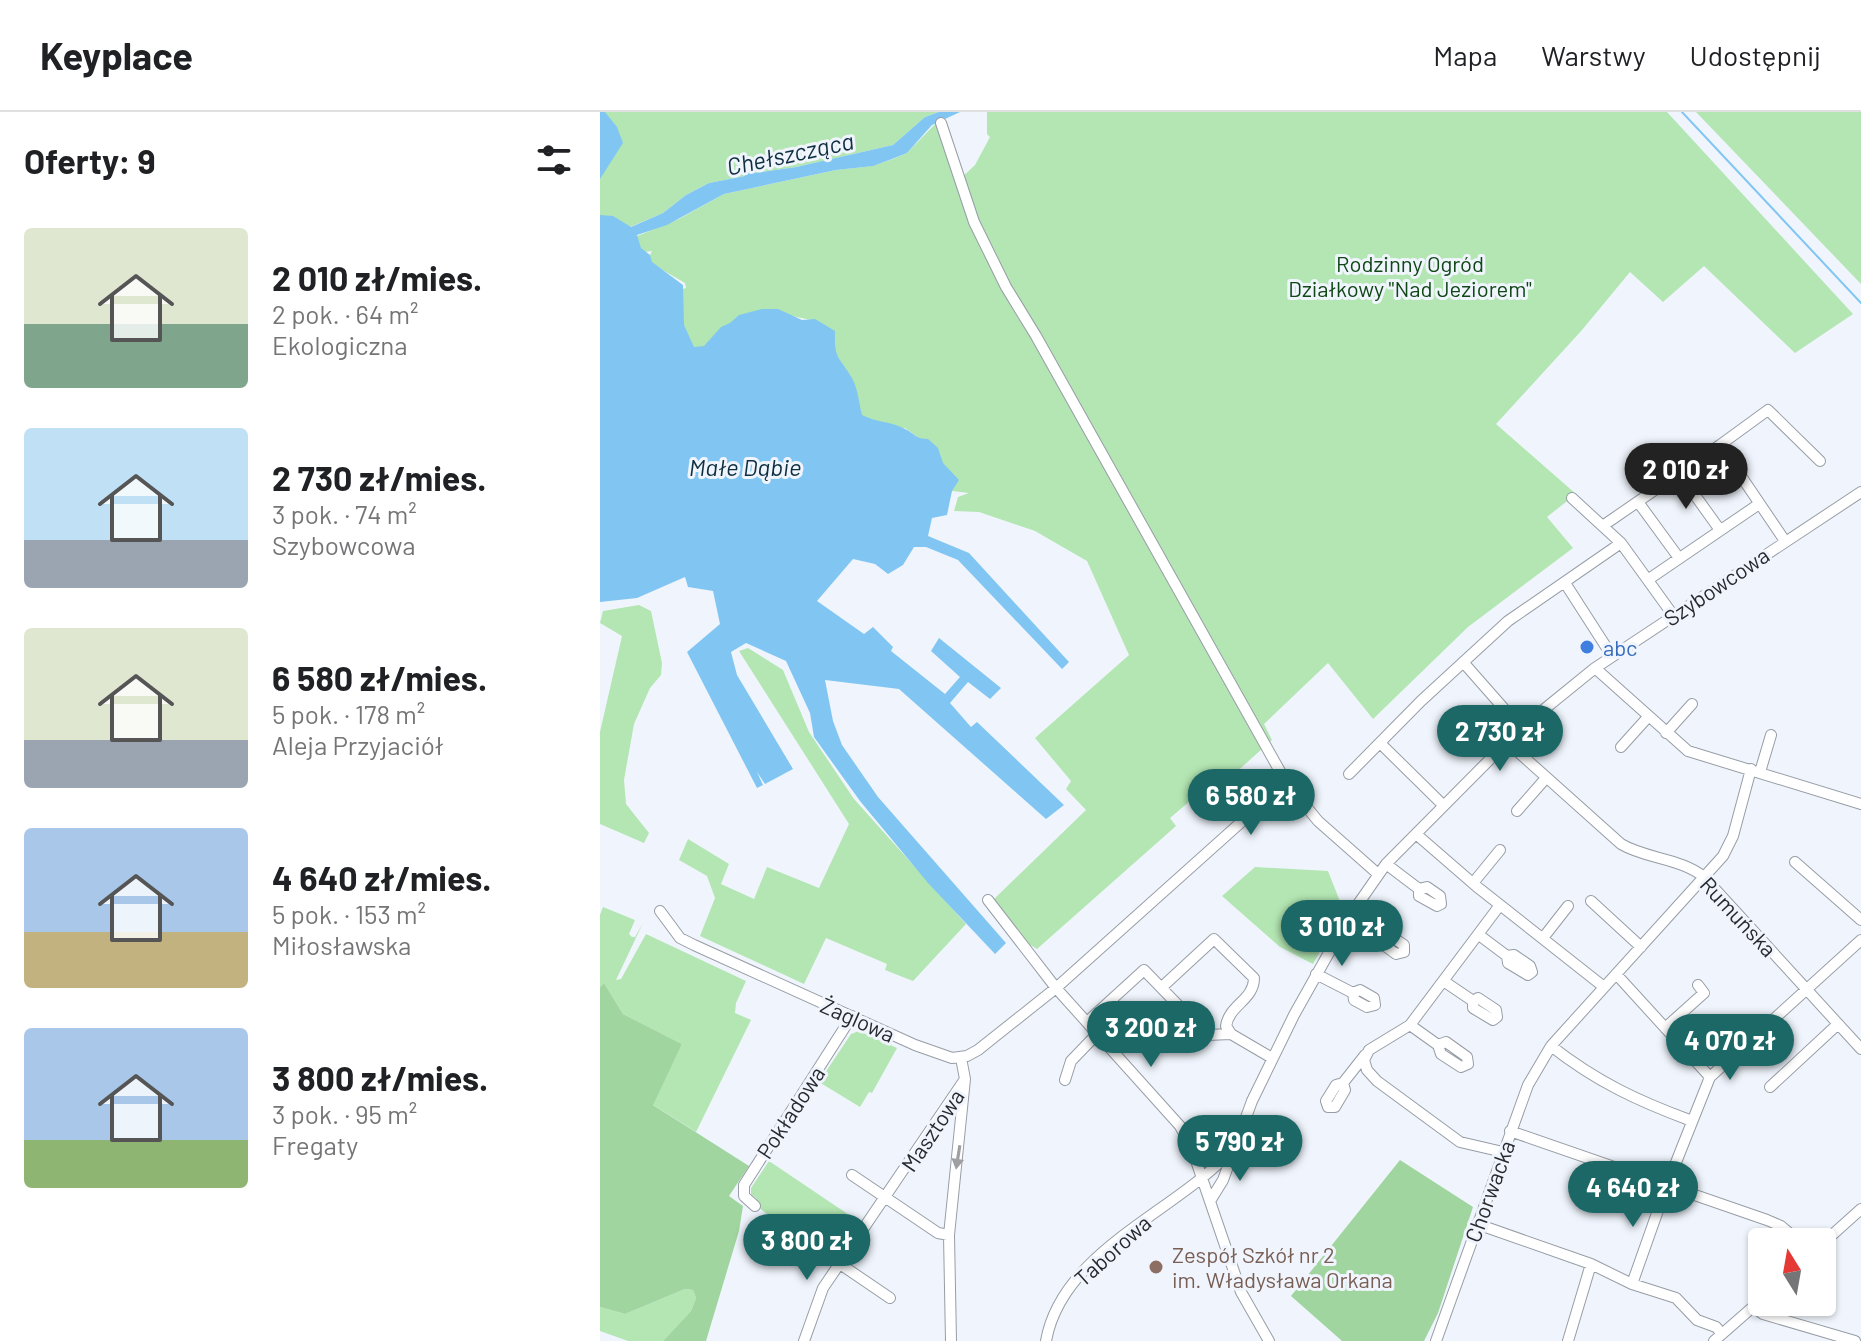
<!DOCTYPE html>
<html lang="pl">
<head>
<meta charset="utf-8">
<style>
	body { margin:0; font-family:Barlow,sans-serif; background:#f6f6f6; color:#202124; height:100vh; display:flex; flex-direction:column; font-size:30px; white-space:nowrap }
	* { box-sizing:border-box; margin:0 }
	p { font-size:26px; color:#757577 }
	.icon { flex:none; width:44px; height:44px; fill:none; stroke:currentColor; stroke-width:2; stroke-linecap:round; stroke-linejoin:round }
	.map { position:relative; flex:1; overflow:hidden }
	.sheet { display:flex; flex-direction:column; background:#fff; width:600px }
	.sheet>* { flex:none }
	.needle { width:52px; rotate:349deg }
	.tools { position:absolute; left:1148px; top:1116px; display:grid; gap:16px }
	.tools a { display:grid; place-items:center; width:88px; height:88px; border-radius:8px; background:#fff; box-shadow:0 2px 6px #0004; font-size:40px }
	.price { position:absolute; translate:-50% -68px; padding:0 18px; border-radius:28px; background:#1b6867; color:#fff; font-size:26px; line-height:52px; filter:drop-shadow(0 2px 4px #0008) }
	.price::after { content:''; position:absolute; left:50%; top:48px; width:24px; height:18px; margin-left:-12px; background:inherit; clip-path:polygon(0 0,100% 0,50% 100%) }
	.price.on { background:#222; color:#fff }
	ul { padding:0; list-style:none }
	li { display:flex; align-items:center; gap:24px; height:200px; padding:0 24px }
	li span { display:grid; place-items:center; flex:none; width:224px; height:160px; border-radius:8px; color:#555 }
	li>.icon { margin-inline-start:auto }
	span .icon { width:96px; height:96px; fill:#fffc; stroke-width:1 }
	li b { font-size:34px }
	h2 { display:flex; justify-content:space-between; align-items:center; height:96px; padding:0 24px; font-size:34px }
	header { display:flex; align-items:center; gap:48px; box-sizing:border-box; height:112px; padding:0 40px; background:#fff; border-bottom:2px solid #e0e0e0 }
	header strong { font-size:38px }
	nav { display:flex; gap:44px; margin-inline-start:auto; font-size:28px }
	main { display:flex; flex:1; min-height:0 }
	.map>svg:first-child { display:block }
	.green { fill:#b3e6b2 }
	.forest { fill:#a0d59f }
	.water { fill:#81c6f2 }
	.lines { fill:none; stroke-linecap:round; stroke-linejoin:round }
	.stream { stroke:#81c6f2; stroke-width:2 }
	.minor-casing { stroke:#979da6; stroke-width:12 }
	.minor { stroke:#fff; stroke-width:10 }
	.oneway { fill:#9e9fa0 }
	.shop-dot { fill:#3f7fe0; stroke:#f0f5fd; stroke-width:3 }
	.education-dot { fill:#8d6e63; stroke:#f0f5fd; stroke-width:3 }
	.labels { text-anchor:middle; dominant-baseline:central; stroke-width:6; stroke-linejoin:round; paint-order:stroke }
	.park-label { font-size:22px; fill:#104815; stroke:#f0f5fd }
	.street-label { font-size:22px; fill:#27292d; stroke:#f0f5fd }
	.shop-label { font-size:22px; fill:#366cbe; stroke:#f0f5fd; text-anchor:start }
	.education-label { font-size:22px; fill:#785e54; stroke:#f0f5fd; text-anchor:start }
	.water-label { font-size:24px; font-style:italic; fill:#0f2f41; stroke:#f0f5fd }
</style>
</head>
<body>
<header>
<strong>Keyplace</strong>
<nav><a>Mapa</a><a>Warstwy</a><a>Udostępnij</a></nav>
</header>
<main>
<section class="sheet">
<h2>Oferty: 9<svg class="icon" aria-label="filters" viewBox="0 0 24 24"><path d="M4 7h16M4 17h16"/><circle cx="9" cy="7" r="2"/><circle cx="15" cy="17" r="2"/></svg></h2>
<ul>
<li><span style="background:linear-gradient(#dfe7d0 60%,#7fa58c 0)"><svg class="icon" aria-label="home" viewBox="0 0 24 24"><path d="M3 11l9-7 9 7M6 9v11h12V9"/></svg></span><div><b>2 010 zł/mies.</b><p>2 pok. · 64 m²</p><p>Ekologiczna</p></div></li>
<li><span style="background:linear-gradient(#bfe0f5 70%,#9aa5b1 0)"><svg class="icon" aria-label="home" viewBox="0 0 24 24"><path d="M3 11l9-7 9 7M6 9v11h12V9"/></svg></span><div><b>2 730 zł/mies.</b><p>3 pok. · 74 m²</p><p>Szybowcowa</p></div></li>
<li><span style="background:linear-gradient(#dfe7d0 70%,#9aa5b1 0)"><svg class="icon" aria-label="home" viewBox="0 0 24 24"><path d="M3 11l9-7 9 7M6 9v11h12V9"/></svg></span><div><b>6 580 zł/mies.</b><p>5 pok. · 178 m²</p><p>Aleja Przyjaciół</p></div></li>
<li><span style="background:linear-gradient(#a9c7e8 65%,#c2b280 0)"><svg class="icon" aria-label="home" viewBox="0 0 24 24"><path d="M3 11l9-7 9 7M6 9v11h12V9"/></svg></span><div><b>4 640 zł/mies.</b><p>5 pok. · 153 m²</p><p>Miłosławska</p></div></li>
<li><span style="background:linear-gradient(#a9c7e8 70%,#8fb573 0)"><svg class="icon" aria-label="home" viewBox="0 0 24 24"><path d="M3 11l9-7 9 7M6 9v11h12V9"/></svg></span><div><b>3 800 zł/mies.</b><p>3 pok. · 95 m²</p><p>Fregaty</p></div></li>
</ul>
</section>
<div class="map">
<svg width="1261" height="1229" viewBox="0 0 1261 1229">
	<rect width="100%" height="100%" fill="#f0f5fd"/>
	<path class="green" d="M0 0H339L325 5 293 33 196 55 155 61 142 59 145 64 109 71 86 83 63 101 30 115 0 107Z
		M387 0H1067L1253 202 1195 241 1104 154 1063 190 1030 160 982 218 896 312 976 382 947 405 973 436 868 515 773 607 728 551 664 612 672 628 604 689 597 683 570 706 576 714 437 837 427 831 394 787 486 698 466 677 471 669 435 626 529 543 487 449 435 419 379 400 354 399 358 385 369 381 352 379 320 327 305 316 269 321 211 208 192 204 85 281 79 178 86 176 85 171 47 149 52 139 45 140 25 129 79 107 124 82 236 58 272 54 293 47 307 41 337 10 358 69 375 53 390 25 387 22Z
		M1096 0H1261V172Z
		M39 493 51 499 62 551 61 563 50 576 34 612 24 668 26 692 49 721 44 731 0 712V620L22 524 0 511 3 499Z
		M148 536 183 558 209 620 254 687 366 812 313 869 285 858 287 852 226 826 204 872 100 824 115 786 107 764 79 748 88 727 129 752 121 772 154 787 167 755 219 776 249 712 139 539Z
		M655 755 728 759 743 797 713 852 680 835 622 784Z
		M3 795 35 808 29 822 32 825H35L43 811 16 868 21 867 46 822 146 869 136 891 135 901 151 908 96 1020 52 992 82 932 23 902 4 871 0 875V803Z
		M259 919 297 936 272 981 269 980 260 995 219 970 251 922Z
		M169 1049 261 1111 246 1132C211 1139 180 1114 155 1092L157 1087 151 1082V1076Z
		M85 1177 93 1178 96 1186 91 1199 63 1229H28L0 1219V1195L25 1202Z"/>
	<path class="forest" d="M4 871 23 902 82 932 53 993 149 1054 129 1084 143 1094 139 1119 106 1229H63L91 1199 96 1186 93 1178 85 1177 25 1202 0 1195V875Z
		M800 1048 873 1095 838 1201 824 1229H742L691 1184Z"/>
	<path class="water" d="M0 0H5L17 15 23 31 0 67Z
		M339 0H360L332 13 307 41 292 47 273 54 236 58 124 82 67 113 37 123 41 136 50 143 52 150 83 173 84 213 94 235 104 234 121 215 130 211 139 203 162 197H178L202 208 215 207 235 219C234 248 239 244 252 266 258 277 259 291 262 303 275 310 293 310 305 317 315 322 316 327 328 327L338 336 343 351 359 368 352 379 347 403 332 406 328 424 369 441 469 550 462 557 358 448 326 435H314L303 453 288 462 275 452 253 447 217 489 264 522 273 515 293 535 291 539 345 582 360 565 331 539 339 526 401 576 390 587 368 570 350 591 371 615 377 610 464 693 446 707 299 577 225 568 233 609 242 633 278 685 406 831 395 842 328 771 260 689 214 625 210 601 186 549 146 531 131 540 137 563 193 657 165 672 157 660 163 673 157 676 87 540 120 512 113 479 88 475 85 465 37 486 0 490V103L13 104 31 115 63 101 86 83 109 71 145 64 141 59 155 61 196 55 293 33 325 5Z"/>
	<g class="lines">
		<path class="stream" d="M1082 0 1261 191"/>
		<g class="minor-casing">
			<path id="minor" d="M341 11 374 110 406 175 436 224 686 670 718 709 778 762
				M1079 361 1120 418
				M972 386 1021 431 1073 503
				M1038 390 1079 446
				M1004 413 1120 333
				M1185 429 1120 333 1168 298 1220 349
				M1049 467 1159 392
				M965 471 1012 544
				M863 550 921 616
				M995 556 1088 639 1261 692
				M1066 621 1092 592
				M907 630 1021 732C1046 747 1081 746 1104 765L1261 937
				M780 631 843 693
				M1021 635 1048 605
				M1160 660 1171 623
				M749 662 821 589 908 509 1021 431
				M917 699 946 666
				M816 722 876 774 1004 875
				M1195 750 1261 808
				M786 752 819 777V784L837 794 841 792 840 784 827 775 819 777
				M873 771 900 738
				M388 788 456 876 580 1014 591 1034 641 1180 669 1229
				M991 789 1041 835
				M900 793 810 913 769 938 764 948 767 958 777 969 860 1030 903 1040
				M60 799 80 826 94 833 315 933 352 946 367 944 378 938 456 876 686 670
				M749 805 784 828 785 834 796 842 804 840V833L792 825 784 828
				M879 823 907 844 908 851 928 863 932 860 930 854 914 843 907 844
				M943 826 968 794
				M716 862 753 881 760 878 774 886 775 893 767 895 754 888 753 881
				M1016 862 1110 965
				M845 870 873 889 878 886 896 898 897 905 893 908 873 896V889
				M562 875 614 827 654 866C654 888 629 893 626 914L631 922
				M487 910 544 858 607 923 631 922 672 946
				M810 913 838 933 841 942 861 955 868 952 867 945 846 930 838 933
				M1065 916 1104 881 1098 873
				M951 934C997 970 1038 989 1092 1009
				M465 968 471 949 497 922
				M743 971 745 978 735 995H728L726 989 736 973 743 971 765 943
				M1170 975 1238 912
				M910 1019 1167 1108 1181 1114 1200 1130
				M252 1063 338 1121 349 1123
				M610 1089 623 1068 652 989 694 903 749 805 786 752 921 616 995 556 1261 380
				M155 1094 144 1084V1073L252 904
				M877 1112 991 1152 1032 1172 1076 1186 1097 1208 1116 1215 1122 1222
				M1222 1132 1261 1097
				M240 1152 290 1186
				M1032 1172 1067 1073 1110 965 1261 828
				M1153 1195 1163 1202 1255 1229
				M204 1229 223 1176 365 967
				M351 1229 349 1123 365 967 361 946
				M446 1229C462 1139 576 1100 632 1038
				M836 1229 928 973 951 934 1123 744 1133 724 1151 657
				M968 1229 991 1152
				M1114 1229 1162 1187"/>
		</g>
		<use href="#minor" class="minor"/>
	</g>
	<defs><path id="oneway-solid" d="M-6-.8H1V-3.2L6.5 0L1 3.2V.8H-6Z" transform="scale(2)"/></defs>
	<use class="oneway" href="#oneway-solid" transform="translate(358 1045) rotate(99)"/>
	<circle class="shop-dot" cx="987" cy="535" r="8"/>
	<circle class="education-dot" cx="556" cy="1155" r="8"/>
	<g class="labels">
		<g class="park-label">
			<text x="810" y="151">Rodzinny Ogród<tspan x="810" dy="25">Działkowy "Nad Jeziorem"</tspan></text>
		</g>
		<g class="street-label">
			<text transform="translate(1116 474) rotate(-34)">Szybowcowa</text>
			<text transform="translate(1139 804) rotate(47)">Rumuńska</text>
			<text transform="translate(258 907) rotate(24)">Żaglowa</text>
			<text transform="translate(190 1000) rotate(-57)">Pokładowa</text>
			<text transform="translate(332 1018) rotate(-56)">Masztowa</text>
			<text transform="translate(889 1079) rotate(-70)">Chorwacka</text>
			<text transform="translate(512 1138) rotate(-42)">Taborowa</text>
		</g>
		<g class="shop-label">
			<text x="1003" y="535">abc</text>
		</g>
		<g class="education-label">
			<text x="572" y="1142">Zespół Szkół nr 2<tspan x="572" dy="25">im. Władysława Orkana</tspan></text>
		</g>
		<g class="water-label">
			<text transform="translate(190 41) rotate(-12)">Chełszcząca</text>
			<text x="145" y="354">Małe Dąbie</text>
		</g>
	</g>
</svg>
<div class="tools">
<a><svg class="needle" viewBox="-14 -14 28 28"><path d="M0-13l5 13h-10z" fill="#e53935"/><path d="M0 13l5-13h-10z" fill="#757577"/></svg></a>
</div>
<b class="price on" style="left:1086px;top:399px">2 010 zł</b>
<b class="price" style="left:900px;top:661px">2 730 zł</b>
<b class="price" style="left:651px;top:725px">6 580 zł</b>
<b class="price" style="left:742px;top:856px">3 010 zł</b>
<b class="price" style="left:551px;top:957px">3 200 zł</b>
<b class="price" style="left:1130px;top:970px">4 070 zł</b>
<b class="price" style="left:640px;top:1071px">5 790 zł</b>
<b class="price" style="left:1033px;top:1117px">4 640 zł</b>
<b class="price" style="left:207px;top:1170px">3 800 zł</b>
</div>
</main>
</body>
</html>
